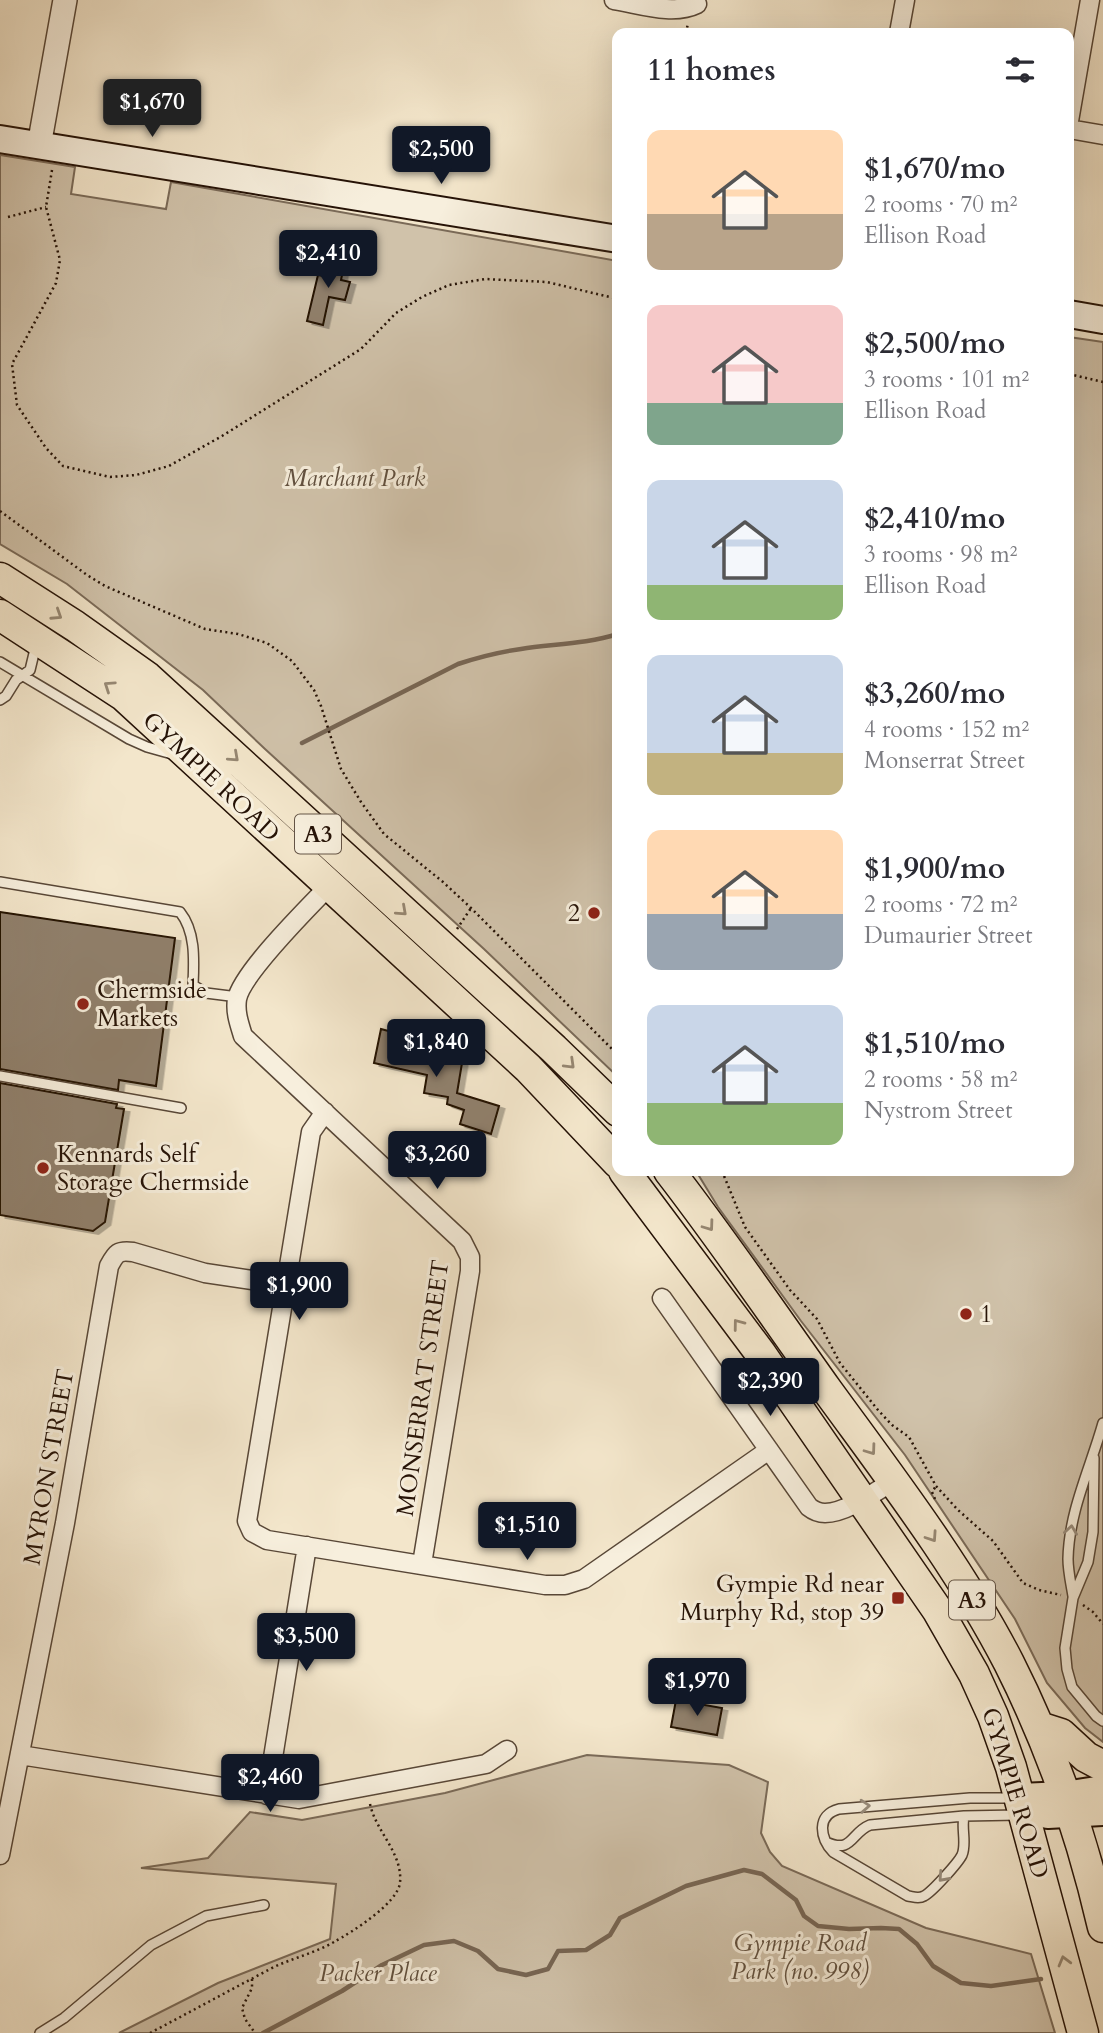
<!DOCTYPE html>
<html lang="en">
<head>
<meta charset="utf-8">
<style>
	body { margin:0; font-family:Cardo,serif; background:#f7f7f7; color:#2b2b33; height:100vh; display:flex; flex-direction:column; font-size:26px; white-space:nowrap }
	* { box-sizing:border-box; margin:0 }
	p { font-size:23px; color:#7c7c81 }
	.icon { flex:none; width:38px; height:38px; fill:none; stroke:currentColor; stroke-width:2; stroke-linecap:round; stroke-linejoin:round }
	.map { position:relative; flex:1; overflow:hidden }
	.panel { position:absolute; left:612px; top:28px; width:462px; height:1148px; display:flex; flex-direction:column; background:#fff; border-radius:14px; box-shadow:0 7px 28px #0002 }
	.panel>* { flex:none }
	.price { position:absolute; translate:-50% -60px; padding:0 16px; border-radius:7px; background:#111827; color:#fff; font-size:23px; line-height:46px; filter:drop-shadow(0 2px 4px #0008) }
	.price::after { content:''; position:absolute; left:50%; top:42px; width:21px; height:16px; margin-left:-10px; background:inherit; clip-path:polygon(0 0,100% 0,50% 100%) }
	.price.current { background:#222; color:#fff }
	ul { padding:0; list-style:none }
	li { display:flex; align-items:center; gap:21px; height:175px; padding:0 35px }
	li span { display:grid; place-items:center; flex:none; width:196px; height:140px; border-radius:14px; color:#555 }
	li>.icon { margin-inline-start:auto }
	span .icon { width:84px; height:84px; fill:#fffc; stroke-width:1 }
	li b { font-size:30px }
	h2 { display:flex; justify-content:space-between; align-items:center; height:84px; padding:0 35px; font-size:30px }
	.map>svg:first-child { display:block }
	.green { fill:#d0c2aa; stroke:#7a6a58; stroke-width:2 }
	.lines { fill:none; stroke-linecap:round; stroke-linejoin:round }
	.stream { stroke:#776654; stroke-width:4.5 }
	.building { fill:#90806c; stroke:#251206; stroke-width:2; filter:url(#shadow) }
	.service-casing { stroke:#584737; stroke-width:12 }
	.minor-casing { stroke:#584737; stroke-width:21 }
	.tertiary-casing { stroke:#584737; stroke-width:26 }
	.secondary-casing { stroke:#251206; stroke-width:30 }
	.primary-casing { stroke:#251206; stroke-width:32 }
	.trunk-casing { stroke:#251206; stroke-width:33 }
	.path { stroke:#251206; stroke-width:2.5; stroke-dasharray:2 3.5; stroke-linecap:butt }
	.service { stroke:#f7efdd; stroke-width:9 }
	.minor { stroke:#f7efdd; stroke-width:18 }
	.tertiary { stroke:#f7efdd; stroke-width:23 }
	.secondary { stroke:#f7efdd; stroke-width:26 }
	.primary { stroke:#f3e6cb; stroke-width:28 }
	.trunk { stroke:#f3e6cb; stroke-width:30 }
	.oneway { stroke:#968772 }
	.oneway2 { stroke:#988c7c }
	.poi-dot { fill:#8f2418; stroke:#f7efdd; stroke-width:2.5 }
	.labels { text-anchor:middle; dominant-baseline:central; stroke-width:6; stroke-linejoin:round; paint-order:stroke }
	.shield { fill:#f7efdd; stroke:#645446; stroke-width:2 }
	.shield-label { font-size:23px; font-weight:bold; fill:#251206 }
	.park-label { font-size:24px; font-style:italic; fill:#61503f; stroke:#f7efdd }
	.street-label { font-size:24px; fill:#251206; stroke:#f7efdd }
	.poi-label { font-size:24px; fill:#251206; stroke:#f7efdd; text-anchor:start }
</style>
</head>
<body>
<div class="map">
<svg width="1103" height="2033" viewBox="0 0 1103 2033">
	<defs>
		<filter id="shadow"><feDropShadow dx="5.5" dy="3" stdDeviation="0" flood-color="#0004"/></filter>
	</defs>
	<rect width="100%" height="100%" fill="#f3e6cb"/>
	<filter id="stains"><feTurbulence type="fractalNoise" baseFrequency=".00286" numOctaves="4"/><feColorMatrix values="0 0 0 0 .2 0 0 0 0 .09 0 0 0 0 .02 0 0 0 .5 -.17"/></filter>
	<radialGradient id="worn" r=".72"><stop offset=".6" stop-color="#630" stop-opacity="0"/><stop offset="1" stop-color="#630" stop-opacity=".3"/></radialGradient>
	<path class="green" d="M0 155 75 167 71 194 166 209 171 182 618 261V1077L484 949 265 749 203 690 67 584 0 544Z
		M1069 337 1103 342V1742L1085 1728 1047 1683 1015 1619 905 1455 801 1321 718 1207 696 1171H1069Z
		M587 1755 729 1765 768 1782 761 1833 770 1852 782 1866 926 1928 1031 1954 1055 2033H119L218 1983 330 1939 336 1884 141 1868 208 1858 250 1812 302 1820 445 1793Z"/>
	<g class="lines">
		<path class="stream" d="M302 743 458 664C479 657 499 652 521 649 553 644 586 644 618 634
			M263 2033 342 1991 382 1965 424 1945 454 1941 478 1951 498 1969 526 1975 548 1969 558 1951 586 1950 610 1935 620 1918 686 1886 744 1870 762 1874 796 1900 804 1916 818 1926 849 1929 881 1928 899 1929 917 1944 933 1966 961 1983 991 1986 1041 1979"/>
	</g>
	<path class="building" d="M335 253 346 255 341 280 350 282 345 300 329 297 323 325 307 321 318 275 329 277Z
		M0 912 175 938 156 1086 119 1080 118 1090 0 1069Z
		M381 1029 411 1037 408 1054 462 1063 457 1093 499 1106 491 1134 460 1124 464 1110 447 1104 448 1097 424 1093 427 1075 374 1063Z
		M0 1083 117 1104 116 1108 124 1109 105 1222 93 1231 0 1215Z
		M676 1700 722 1708 717 1735 671 1727Z"/>
	<g class="lines">
		<g class="service-casing">
			<path id="service" d="M0 662 129 739 147 747 172 754
				M0 700 6 696 16 680 30 670 36 645
				M0 882 180 912C196 932 194 961 193 985L206 993 238 997
				M0 1076 181 1108
				M1094 1458 1093 1532 1088 1562 1073 1598 1065 1648 1067 1669 1072 1687 1096 1716 1103 1721
				M1073 1596C1071 1584 1068 1571 1068 1559 1069 1511 1090 1469 1103 1423
				M964 1816C961 1829 967 1843 962 1855 958 1863 932 1892 924 1896 919 1899 914 1897 908 1896L833 1852C820 1838 816 1815 839 1809L970 1798H1015
				M826 1842C853 1854 850 1833 870 1825L964 1816 1020 1815
				M40 2033 64 2018 151 1945 206 1916 264 1905"/>
		</g>
		<g class="minor-casing">
			<path id="minor" d="M614 0C640 4 673 16 697 4
				M899 33 905 0
				M1069 121 1090 0
				M1069 129 1103 135
				M329 886C308 908 242 973 237 999 235 1012 239 1023 243 1036L462 1241 470 1257V1271L422 1564
				M325 1112 311 1132 247 1521 252 1532 267 1540 545 1585H565L584 1579 769 1450
				M662 1298 809 1507C814 1511 819 1513 825 1513 846 1513 875 1492 893 1481
				M20 1755 299 1799 486 1764 507 1750
				M267 1795 307 1546
				M0 1855 65 1523 109 1266C116 1253 118 1250 133 1252L205 1273 285 1285"/>
		</g>
		<g class="tertiary-casing">
			<path id="tertiary" d="M39 146 65 0"/>
		</g>
		<g class="secondary-casing">
			<path id="secondary" d="M0 139 618 239
				M1069 314 1103 320"/>
		</g>
		<g class="primary-casing">
			<path id="primary" d="M1020 1798 1065 1796 1103 1790
				M1048 1814 1103 1811"/>
		</g>
		<g class="trunk-casing">
			<path id="trunk" d="M0 578 75 626 147 677 554 1049 618 1111
				M0 615 124 696 528 1068 618 1163
				M624 1171 761 1354 938 1611 974 1674 993 1716 1011 1767 1083 2033
				M669 1171C724 1242 775 1317 827 1390 891 1478 959 1566 1009 1663 1051 1746 1082 1836 1103 1927
				M1039 1727 1061 1734 1086 1757 1103 1766"/>
		</g>
		<path class="path" d="M686 33 688 23
			M52 170 46 207 60 260 56 283 12 364 17 405 46 448 63 466 110 477 136 475 169 466 222 436 361 349 396 313 422 297 449 285 485 279 547 282 618 299
			M8 217 46 207
			M1069 374 1103 382
			M0 511 87 575 105 586 205 629 238 634 267 643 292 661 314 690 321 706 341 769 361 802 384 834 443 882 471 908 618 1055
			M457 929 471 908
			M722 1171 745 1227 790 1290 817 1319 840 1363 878 1410 892 1425 909 1437 936 1486 958 1510 993 1541 1023 1583 1039 1590 1061 1595
			M935 1499 932 1492 936 1486
			M1083 1605 1093 1612 1103 1624
			M252 1979V1988L242 2008 245 2019 255 2033
			M150 2033C192 2011 232 1989 274 1967 293 1958 315 1953 334 1942 352 1932 397 1904 400 1883 403 1853 376 1832 370 1804"/>
		<use href="#service" class="service"/>
		<use href="#minor" class="minor"/>
		<use href="#tertiary" class="tertiary"/>
		<use href="#secondary" class="secondary"/>
		<use href="#primary" class="primary"/>
		<use href="#trunk" class="trunk"/>
	</g>
	<defs><path id="oneway-chevron" d="M-2-3.5L2.5 0L-2 3.5" fill="none" stroke-width="1.6" stroke-linecap="round" stroke-linejoin="round" transform="scale(1.75)"/></defs>
	<g class="oneway">
		<use href="#oneway-chevron" transform="translate(57 615) rotate(33)"/>
		<use href="#oneway-chevron" transform="translate(109 686) rotate(-146)"/>
		<use href="#oneway-chevron" transform="translate(234 757) rotate(42)"/>
		<use href="#oneway-chevron" transform="translate(402 911) rotate(42)"/>
		<use href="#oneway-chevron" transform="translate(570 1064) rotate(44)"/>
		<use href="#oneway-chevron" transform="translate(709 1226) rotate(54)"/>
		<use href="#oneway-chevron" transform="translate(738 1324) rotate(-127)"/>
		<use href="#oneway-chevron" transform="translate(871 1450) rotate(54)"/>
		<use href="#oneway-chevron" transform="translate(932 1537) rotate(56)"/>
		<use href="#oneway-chevron" transform="translate(1064 1961) rotate(-105)"/>
	</g>
	<g class="oneway2">
		<use href="#oneway-chevron" transform="translate(1071 1530) rotate(-82)"/>
		<use href="#oneway-chevron" transform="translate(865 1806) rotate(-4)"/>
		<use href="#oneway-chevron" transform="translate(943 1877) rotate(132)"/>
	</g>
	<g class="poi-dot">
		<circle cx="594" cy="913" r="7"/>
		<circle cx="83" cy="1004" r="7"/>
		<circle cx="43" cy="1168" r="7"/>
		<circle cx="966" cy="1314" r="7"/>
		<rect x="891" y="1591" width="14" height="14" rx="3.5"/>
	</g>
	<g class="labels">
		<g class="shield">
			<rect x="295" y="814.5" width="46" height="39" rx="5"/>
			<rect x="949" y="1580.5" width="46" height="39" rx="5"/>
		</g>
		<g class="shield-label">
			<text x="318" y="834">A3</text>
			<text x="972" y="1600">A3</text>
		</g>
		<g class="park-label">
			<text x="355" y="478">Marchant Park</text>
			<text x="800" y="1943">Gympie Road<tspan x="800" dy="28">Park (no. 998)</tspan></text>
			<text x="378" y="1973">Packer Place</text>
		</g>
		<g class="street-label">
			<text transform="translate(211 777) rotate(43)">GYMPIE ROAD</text>
			<text transform="translate(423 1388) rotate(-82)">MONSERRAT STREET</text>
			<text transform="translate(49 1467) rotate(-80)">MYRON STREET</text>
			<text transform="translate(1015 1793) rotate(73)">GYMPIE ROAD</text>
		</g>
		<g class="poi-label">
			<text x="580" y="913" text-anchor="end">2</text>
			<text x="97" y="990">Chermside<tspan x="97" dy="28">Markets</tspan></text>
			<text x="57" y="1154">Kennards Self<tspan x="57" dy="28">Storage Chermside</tspan></text>
			<text x="980" y="1314">1</text>
			<text x="884" y="1584" text-anchor="end">Gympie Rd near<tspan x="884" dy="28">Murphy Rd, stop 39</tspan></text>
		</g>
	</g>
	<rect width="100%" height="100%" filter="url(#stains)"/>
	<rect width="100%" height="100%" fill="url(#worn)"/>
</svg>
<b class="price current" style="left:152px;top:139px">$1,670</b>
<b class="price" style="left:441px;top:186px">$2,500</b>
<b class="price" style="left:328px;top:290px">$2,410</b>
<b class="price" style="left:436px;top:1079px">$1,840</b>
<b class="price" style="left:437px;top:1191px">$3,260</b>
<b class="price" style="left:299px;top:1322px">$1,900</b>
<b class="price" style="left:770px;top:1418px">$2,390</b>
<b class="price" style="left:527px;top:1562px">$1,510</b>
<b class="price" style="left:306px;top:1673px">$3,500</b>
<b class="price" style="left:697px;top:1718px">$1,970</b>
<b class="price" style="left:270px;top:1814px">$2,460</b>
<section class="panel">
<h2>11 homes<svg class="icon" aria-label="filters" viewBox="0 0 24 24"><path d="M4 7h16M4 17h16"/><circle cx="9" cy="7" r="2"/><circle cx="15" cy="17" r="2"/></svg></h2>
<ul>
<li><span style="background:linear-gradient(#ffd9b3 60%,#b9a48a 0)"><svg class="icon" aria-label="home" viewBox="0 0 24 24"><path d="M3 11l9-7 9 7M6 9v11h12V9"/></svg></span><div><b>$1,670/mo</b><p>2 rooms · 70 m²</p><p>Ellison Road</p></div></li>
<li><span style="background:linear-gradient(#f6c9c9 70%,#7fa58c 0)"><svg class="icon" aria-label="home" viewBox="0 0 24 24"><path d="M3 11l9-7 9 7M6 9v11h12V9"/></svg></span><div><b>$2,500/mo</b><p>3 rooms · 101 m²</p><p>Ellison Road</p></div></li>
<li><span style="background:linear-gradient(#c9d6e8 75%,#8fb573 0)"><svg class="icon" aria-label="home" viewBox="0 0 24 24"><path d="M3 11l9-7 9 7M6 9v11h12V9"/></svg></span><div><b>$2,410/mo</b><p>3 rooms · 98 m²</p><p>Ellison Road</p></div></li>
<li><span style="background:linear-gradient(#c9d6e8 70%,#c2b280 0)"><svg class="icon" aria-label="home" viewBox="0 0 24 24"><path d="M3 11l9-7 9 7M6 9v11h12V9"/></svg></span><div><b>$3,260/mo</b><p>4 rooms · 152 m²</p><p>Monserrat Street</p></div></li>
<li><span style="background:linear-gradient(#ffd9b3 60%,#9aa5b1 0)"><svg class="icon" aria-label="home" viewBox="0 0 24 24"><path d="M3 11l9-7 9 7M6 9v11h12V9"/></svg></span><div><b>$1,900/mo</b><p>2 rooms · 72 m²</p><p>Dumaurier Street</p></div></li>
<li><span style="background:linear-gradient(#c9d6e8 70%,#8fb573 0)"><svg class="icon" aria-label="home" viewBox="0 0 24 24"><path d="M3 11l9-7 9 7M6 9v11h12V9"/></svg></span><div><b>$1,510/mo</b><p>2 rooms · 58 m²</p><p>Nystrom Street</p></div></li>
</ul>
</section>
</div>
</body>
</html>
